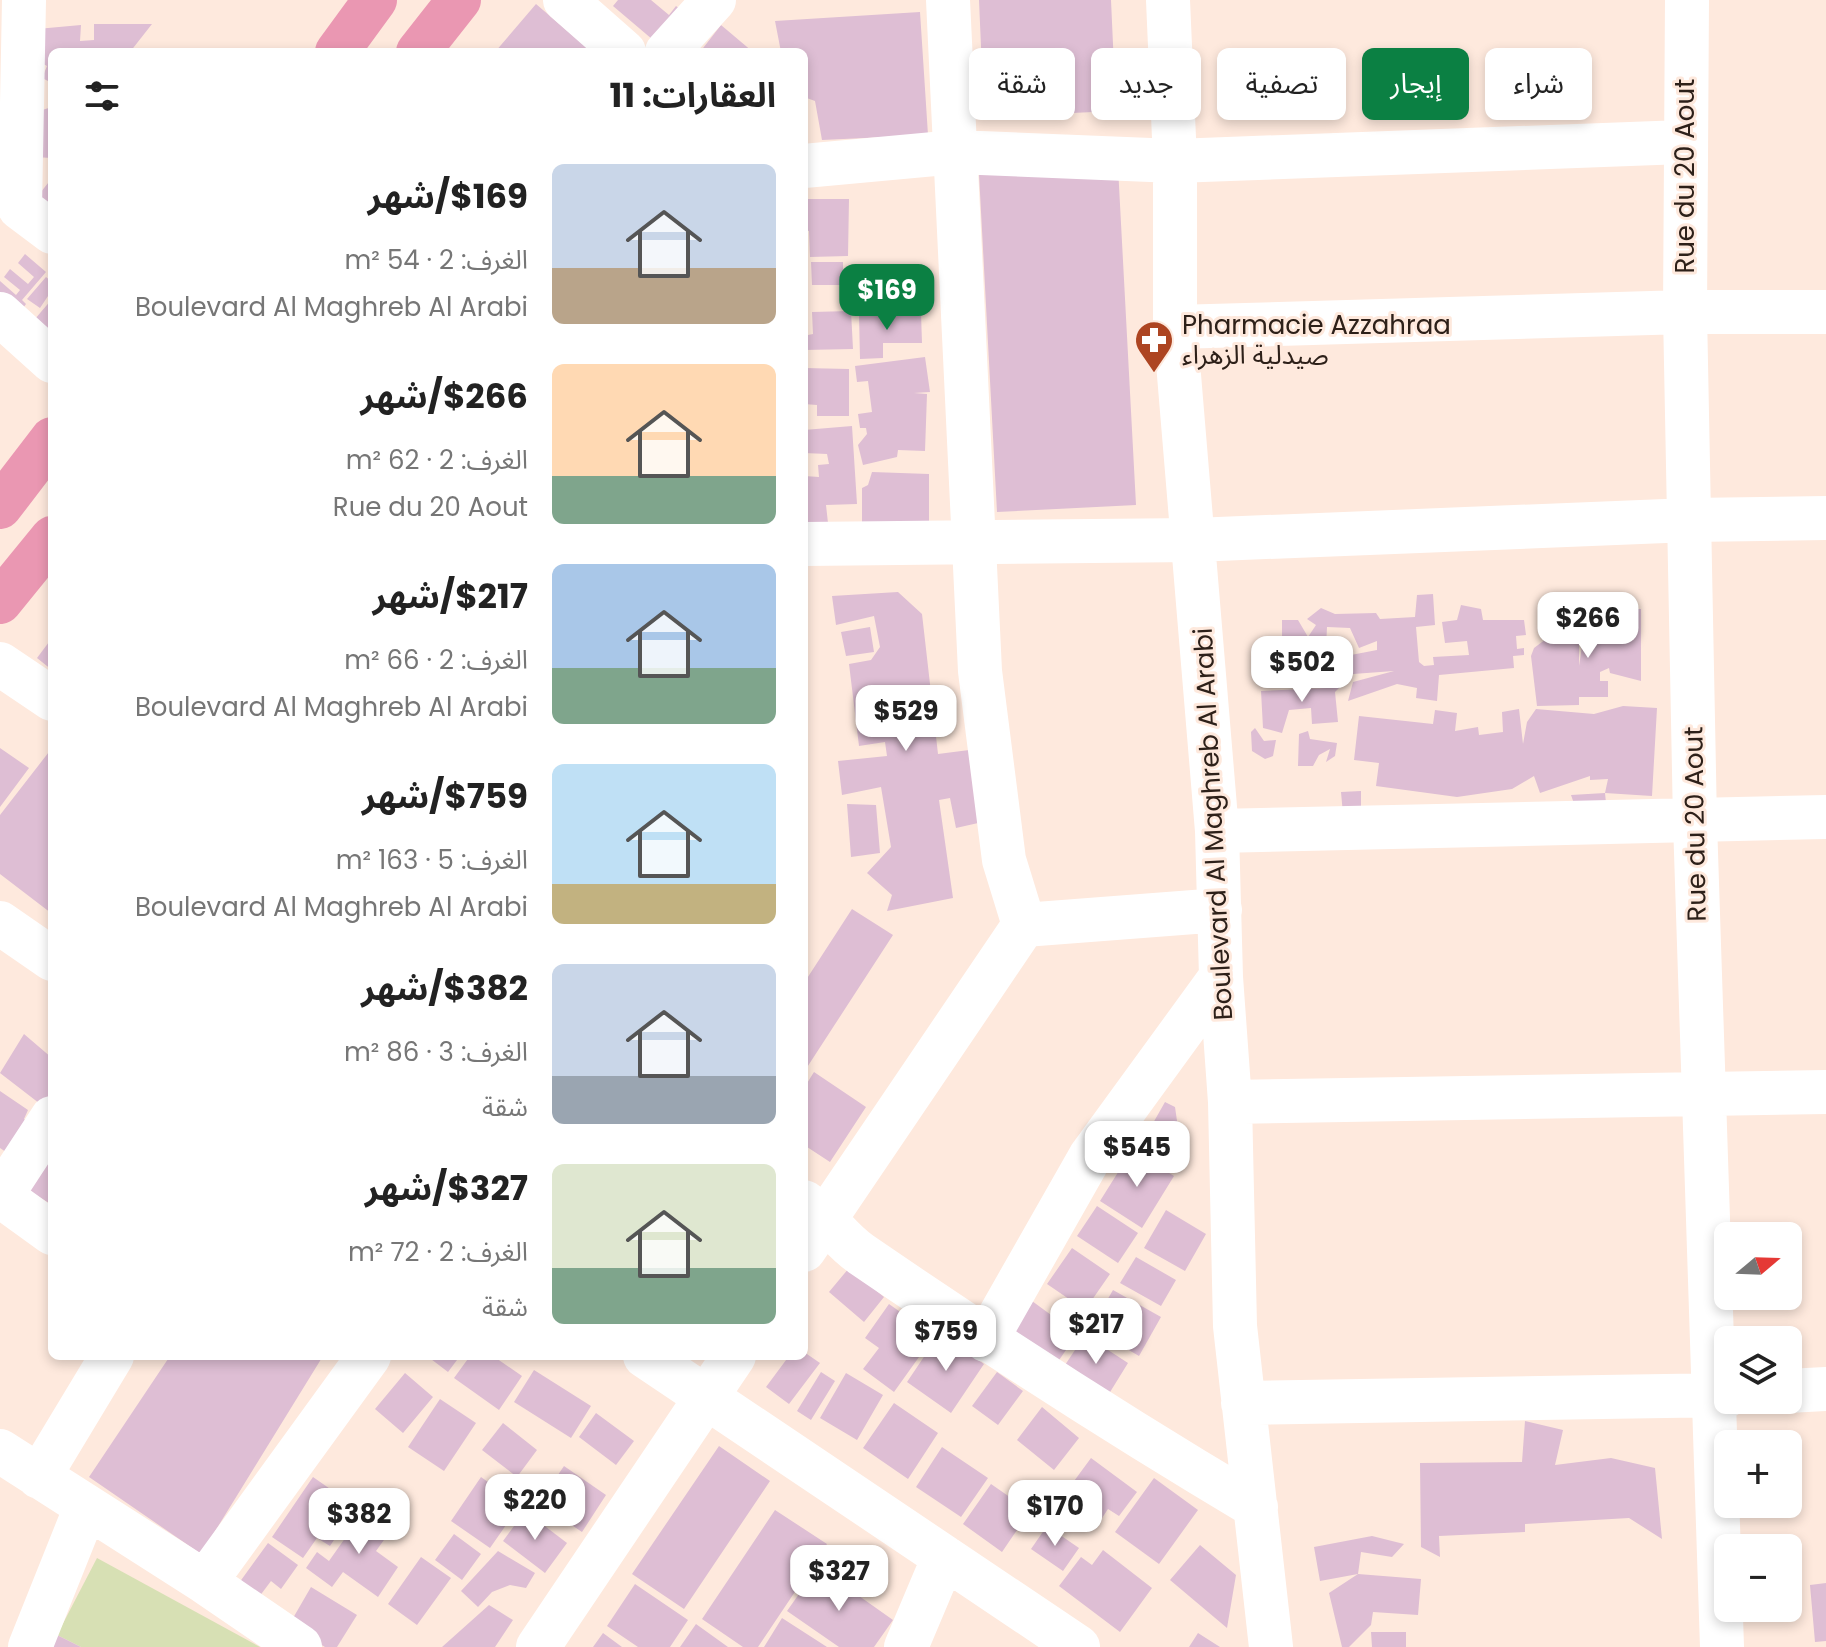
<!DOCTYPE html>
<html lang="ar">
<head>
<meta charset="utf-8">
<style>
	body { margin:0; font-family:Poppins,"Noto Sans Arabic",sans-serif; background:#f2f2f2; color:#222; direction:rtl; height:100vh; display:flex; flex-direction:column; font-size:30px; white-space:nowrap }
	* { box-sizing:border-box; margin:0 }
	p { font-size:26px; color:#767676 }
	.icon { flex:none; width:44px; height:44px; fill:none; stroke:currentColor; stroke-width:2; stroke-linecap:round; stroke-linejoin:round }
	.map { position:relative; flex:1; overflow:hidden; direction:ltr }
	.side { position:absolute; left:48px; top:48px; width:760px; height:1312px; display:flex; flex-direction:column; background:#fff; border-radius:12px; box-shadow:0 4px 12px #0003; direction:rtl }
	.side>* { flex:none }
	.top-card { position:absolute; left:832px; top:48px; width:760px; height:72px; direction:rtl; display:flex; gap:16px }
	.needle { width:52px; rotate:71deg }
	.fabs { position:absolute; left:1714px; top:1222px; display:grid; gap:16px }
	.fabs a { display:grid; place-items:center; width:88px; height:88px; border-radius:12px; background:#fff; box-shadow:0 4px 12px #0003; font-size:40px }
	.price { position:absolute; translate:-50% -68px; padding:0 18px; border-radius:16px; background:#fff; color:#222; font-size:26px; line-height:52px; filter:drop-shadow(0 2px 4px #0008) }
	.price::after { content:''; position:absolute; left:50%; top:48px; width:24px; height:18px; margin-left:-12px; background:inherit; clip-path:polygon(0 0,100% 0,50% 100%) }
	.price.active { background:#0b8043; color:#fff }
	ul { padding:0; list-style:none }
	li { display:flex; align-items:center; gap:24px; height:200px; padding:0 32px }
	li span { display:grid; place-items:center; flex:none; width:224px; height:160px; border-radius:12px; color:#555 }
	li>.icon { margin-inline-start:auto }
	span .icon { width:96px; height:96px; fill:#fffc; stroke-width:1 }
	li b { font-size:34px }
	h2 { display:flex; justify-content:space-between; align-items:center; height:96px; padding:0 32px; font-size:34px }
	.chip { padding:0 28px; border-radius:12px; background:#fff; box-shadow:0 4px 12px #0003; font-size:28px; line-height:72px }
	.chip.active { background:#0b8043; color:#fff }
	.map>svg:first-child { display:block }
	.green { fill:#d7e0b4 }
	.building { fill:#debed4; fill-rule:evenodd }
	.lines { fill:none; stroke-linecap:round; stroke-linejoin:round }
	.minor { stroke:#fff; stroke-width:44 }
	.major { stroke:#ea97b2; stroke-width:44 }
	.labels { text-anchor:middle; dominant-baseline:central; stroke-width:6; stroke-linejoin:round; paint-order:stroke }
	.street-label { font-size:26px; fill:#2d2019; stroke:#fee9dd }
	.poi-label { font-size:26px; fill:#2d2019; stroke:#fee9dd; text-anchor:start }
</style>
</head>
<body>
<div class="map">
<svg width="1826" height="1647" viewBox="0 0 1826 1647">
	<rect width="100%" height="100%" fill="#fee9dd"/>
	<path class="green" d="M97 1558 260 1647H81L57 1635Z"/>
	<path class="building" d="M618 0H651L669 15 676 6 685 13 659 45 613 6Z
		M979 0H1111L1116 111 984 117Z
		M536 4 592 52H495Z
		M920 12 928 135 822 140 815 101 804 97V52H781L775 21Z
		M94 24H152L130 52H52V83L42 78 47 66 36 60 37 29 81 25 80 41 94 40Z
		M721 25 753 52H700Z
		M52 107V158L33 157 29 114Z
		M1118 167 1136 505 997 512 979 174Z
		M52 178V218L33 202Z
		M804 199H849L848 256 810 257 809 231 804 230Z
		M25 254 46 272 22 300 26 304 21 311 0 293V281L16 295 20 290 4 277 10 269 28 284 34 277 18 263Z
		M811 262H843V272H855V285H812Z
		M46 277 52 282V290L40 308 27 299Z
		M52 299V333L35 319Z
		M851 311 853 349 804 350V323H808V335L813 334 812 312Z
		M921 313 922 343H883V358L860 359 859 314Z
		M925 357 930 392 914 393 927 394 925 451 898 450 897 457 863 465 858 445 867 434 866 428H860L858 414 872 412 868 381 857 382 855 366Z
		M804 368 849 369V416H817V405L804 404Z
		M852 426 857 504 826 505 828 523 805 524 804 476 819 477 818 465 829 464 827 454 804 453V430Z
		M872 472 929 474V539L862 537V488L868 485Z
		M898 592 922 614 938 754 977 749 987 821 956 828 950 798 939 800 953 898 887 911 892 895 867 873 891 847 881 787 842 795 838 761 887 756 885 742 859 746 849 664 871 660 880 647 874 616 836 625 832 596Z
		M1433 594 1435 625 1416 627 1419 662 1424 666 1434 665 1433 657 1469 655 1467 641 1445 643 1442 622 1457 620 1461 605 1481 609 1483 620H1524L1526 635 1516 636 1517 649 1524 648V655L1513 656 1514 668 1439 675 1437 701 1416 698 1417 688 1397 684 1348 701 1353 682 1394 671 1353 674 1352 664 1309 668 1320 651 1315 652 1308 637 1298 650 1309 668 1302 680H1255V658H1282V620H1298L1308 637 1316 625 1307 619 1321 608 1335 614 1376 613 1380 619 1415 617 1417 595ZM1327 627 1350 628 1359 648 1377 641V650L1351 655 1320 651 1326 648Z
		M1609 609H1641V681L1610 673 1609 668 1600 672V681H1608V697H1579V705L1537 706 1531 656 1534 648 1546 639 1579 643V666L1582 646 1604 642V636L1582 631 1585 614 1602 617Z
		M870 627 874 652 846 656 841 632Z
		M52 638V670L37 658Z
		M1334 673 1353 674 1335 692 1338 722 1312 724 1311 708 1289 710 1282 733 1263 728 1261 691 1327 688Z
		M1623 706 1657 708 1652 796 1605 793 1608 779 1590 780V776L1540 793 1534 776 1512 789 1457 797 1376 786 1379 763 1354 760 1359 716 1433 724 1435 710 1457 713 1455 731 1478 727 1479 735 1503 732 1502 712 1519 709 1523 744 1527 722 1536 709 1594 714Z
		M1255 728 1264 741 1276 740 1273 756 1265 759 1252 751 1251 732Z
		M1308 731 1310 739 1337 743 1335 756 1326 762 1330 749 1319 755 1313 766H1298L1299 734Z
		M0 748 29 768 0 807Z
		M52 748V911L51 913 0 874V815Z
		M1361 791V813L1343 814 1341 792Z
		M1605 793 1608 823 1578 815 1571 795Z
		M847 804 876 805 880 853 851 857Z
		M852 909 893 935 804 1072V983Z
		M24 1034 52 1058V1104L48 1110 0 1073Z
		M814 1072 866 1107 830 1162 804 1145V1088Z
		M0 1091 28 1110 24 1119 34 1127 9 1154 0 1148Z
		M1165 1102 1175 1107 1183 1162 1144 1139Z
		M52 1131V1205L19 1184Z
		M1132 1150 1174 1176 1142 1228 1100 1201Z
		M1097 1206 1138 1233 1118 1263 1077 1236Z
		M1166 1210 1206 1234 1185 1271 1144 1248Z
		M1072 1248 1110 1274 1085 1310 1047 1284Z
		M1136 1257 1176 1280 1161 1306 1120 1283Z
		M849 1268 884 1297 864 1322 829 1292Z
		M1113 1290 1161 1317 1139 1356 1091 1328Z
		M1032 1301 1077 1334 1055 1366 1010 1333Z
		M889 1304 934 1336 894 1392 863 1369 879 1348 865 1338Z
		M940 1333 984 1364 951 1413 907 1382Z
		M1085 1335 1128 1363 1107 1397 1063 1368Z
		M804 1352 820 1363 789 1404 766 1387 789 1356H804Z
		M170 1356H323L201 1554 89 1477Z
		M427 1356H460L448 1372Z
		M470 1356H493L522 1376 499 1410 454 1378Z
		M534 1370 591 1406 571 1438 514 1402Z
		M821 1372 835 1381 811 1420 797 1411Z
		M997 1372 1023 1391 998 1425 972 1406Z
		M405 1373 433 1397 403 1433 375 1409Z
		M846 1373 883 1395 857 1440 820 1418Z
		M440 1399 476 1423 444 1471 408 1447Z
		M894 1403 938 1433 908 1479 863 1448Z
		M1042 1407 1079 1438 1054 1470 1017 1440Z
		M596 1413 634 1441 616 1465 579 1437Z
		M1525 1421 1563 1430 1555 1465 1611 1458 1655 1468 1662 1539 1629 1518 1525 1524V1532L1439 1536 1440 1557 1421 1547 1420 1463 1522 1462Z
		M503 1423 537 1450 517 1477 482 1450Z
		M719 1446 770 1481 684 1609 632 1574Z
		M942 1447 988 1478 961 1517 916 1487Z
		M1091 1458 1137 1492 1119 1516 1108 1509 1102 1518 1066 1492Z
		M564 1466 606 1495 582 1532 539 1503Z
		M313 1477 356 1507 330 1546 317 1538 303 1558 272 1537Z
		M481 1477 520 1505 490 1548 451 1521Z
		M1154 1478 1198 1510 1159 1564 1115 1532Z
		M991 1484 1030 1511 1002 1552 963 1524Z
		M367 1507 394 1526 376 1551 398 1567 378 1597 343 1572 332 1587 306 1568 317 1552 329 1561Z
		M775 1510 827 1544 758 1647H743L702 1619Z
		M525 1511 567 1543 545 1573 503 1541Z
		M1047 1526 1079 1548 1063 1571 1031 1549Z
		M454 1534 481 1554 462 1580 435 1560Z
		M1372 1536 1404 1544 1392 1557 1361 1552 1358 1574 1421 1579 1418 1615 1373 1612 1371 1625 1349 1647H1342L1329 1593 1358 1574 1320 1581 1314 1547Z
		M268 1543 298 1565 281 1589 271 1581 259 1597 239 1583Z
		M1200 1545 1236 1575 1227 1628 1170 1580Z
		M1103 1550 1152 1588 1120 1632 1059 1586 1081 1557 1092 1565Z
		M498 1551 535 1573 526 1588 510 1585 492 1592 478 1607 461 1591Z
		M421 1557 451 1578 417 1625 388 1604Z
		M818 1567 893 1620 874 1647H839L787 1611Z
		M1826 1583V1641L1815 1642 1810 1585Z
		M635 1584 688 1620 670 1647H638L607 1626Z
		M311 1587 357 1615 337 1647H325L289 1625Z
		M489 1605 513 1620 495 1647H442Z
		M782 1618 827 1647H764Z
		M696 1624 728 1647H680Z
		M1371 1632H1406V1647H1372Z
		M603 1633 622 1647H593Z
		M1198 1633 1220 1647H1189Z
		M57 1635 81 1647H52Z"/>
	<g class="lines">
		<path class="minor" d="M24 0 20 208 52 232
			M565 0 624 52
			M948 0 980 671 1004 860 1024 925
			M1168 0 1175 161V327L1217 831 1221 977 1230 1102 1235 1326 1271 1647
			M1687 0 1685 312 1695 822 1722 1647
			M667 52 714 0
			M804 166 956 152 1175 161 1683 142
			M0 314 52 361
			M1175 327 1685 312H1826
			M804 544 1194 540 1690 520 1826 518
			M0 664 52 699
			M1217 831 1826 817
			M0 923 52 959
			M1024 925 1220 910
			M1230 1102 1826 1092
			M52 1118 1 1196 52 1233
			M804 1202C827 1217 839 1239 861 1254 991 1343 1121 1427 1256 1507
			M804 1250 1024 925
			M986 1340 1090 1157 1221 977
			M645 1356 1078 1647
			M1788 1391 1826 1389
			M1243 1403 1728 1395
			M0 1451 205 1582 300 1647
			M39 1477 112 1356
			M205 1582 369 1356
			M30 1647 86 1507
			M538 1647 734 1356
			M906 1647 944 1557"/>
		<path class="major" d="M337 52 375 0
			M418 52 459 0
			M0 507 52 439
			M0 602 52 538"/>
	</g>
	<defs>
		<g id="pharmacy-pin" transform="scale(2)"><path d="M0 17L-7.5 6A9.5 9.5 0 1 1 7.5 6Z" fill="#ad4522" stroke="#fee9dd"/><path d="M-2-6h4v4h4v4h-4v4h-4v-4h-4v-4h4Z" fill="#fff"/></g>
	</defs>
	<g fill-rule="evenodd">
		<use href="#pharmacy-pin" x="1154" y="340"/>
	</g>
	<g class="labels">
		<g class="street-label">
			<text transform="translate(1685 176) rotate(-90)">Rue du 20 Aout</text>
			<text transform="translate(1213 824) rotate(-93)">Boulevard Al Maghreb Al Arabi</text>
			<text transform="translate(1695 824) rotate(-91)">Rue du 20 Aout</text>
		</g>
		<g class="poi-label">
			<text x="1182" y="325">Pharmacie Azzahraa<tspan x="1182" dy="30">صيدلية الزهراء</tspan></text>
		</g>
	</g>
</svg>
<div class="fabs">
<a><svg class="needle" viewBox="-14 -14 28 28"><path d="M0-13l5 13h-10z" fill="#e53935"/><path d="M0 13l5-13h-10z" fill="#767676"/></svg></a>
<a><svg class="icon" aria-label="layers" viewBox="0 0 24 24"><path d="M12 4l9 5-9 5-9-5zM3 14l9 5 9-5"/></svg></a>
<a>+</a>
<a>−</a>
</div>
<b class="price active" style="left:887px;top:332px">$169</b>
<b class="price" style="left:1588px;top:660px">$266</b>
<b class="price" style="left:1302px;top:704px">$502</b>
<b class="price" style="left:906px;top:753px">$529</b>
<b class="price" style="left:1137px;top:1189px">$545</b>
<b class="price" style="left:1096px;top:1366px">$217</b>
<b class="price" style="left:946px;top:1373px">$759</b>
<b class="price" style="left:535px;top:1542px">$220</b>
<b class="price" style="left:1055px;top:1548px">$170</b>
<b class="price" style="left:359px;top:1556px">$382</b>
<b class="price" style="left:839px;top:1613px">$327</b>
<div class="top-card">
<a class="chip">شراء</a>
<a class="chip active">إيجار</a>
<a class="chip">تصفية</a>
<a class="chip">جديد</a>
<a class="chip">شقة</a>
</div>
<section class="side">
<h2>العقارات: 11<svg class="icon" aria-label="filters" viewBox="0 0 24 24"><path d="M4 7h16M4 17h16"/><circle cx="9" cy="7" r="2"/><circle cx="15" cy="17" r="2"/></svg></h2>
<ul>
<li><span style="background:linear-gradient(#c9d6e8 65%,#b9a48a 0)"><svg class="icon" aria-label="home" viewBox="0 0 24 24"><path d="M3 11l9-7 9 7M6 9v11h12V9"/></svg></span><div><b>$169/شهر</b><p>الغرف: 2 · 54 m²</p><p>Boulevard Al Maghreb Al Arabi</p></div></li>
<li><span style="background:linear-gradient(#ffd9b3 70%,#7fa58c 0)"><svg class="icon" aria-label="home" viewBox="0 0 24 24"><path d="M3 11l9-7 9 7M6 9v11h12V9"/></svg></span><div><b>$266/شهر</b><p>الغرف: 2 · 62 m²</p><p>Rue du 20 Aout</p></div></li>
<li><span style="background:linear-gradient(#a9c7e8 65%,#7fa58c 0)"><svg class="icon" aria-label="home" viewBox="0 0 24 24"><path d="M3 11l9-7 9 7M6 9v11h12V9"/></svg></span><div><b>$217/شهر</b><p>الغرف: 2 · 66 m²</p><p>Boulevard Al Maghreb Al Arabi</p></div></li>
<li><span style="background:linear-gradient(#bfe0f5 75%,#c2b280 0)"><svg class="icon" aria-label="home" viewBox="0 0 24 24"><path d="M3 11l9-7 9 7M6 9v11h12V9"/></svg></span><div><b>$759/شهر</b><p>الغرف: 5 · 163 m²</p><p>Boulevard Al Maghreb Al Arabi</p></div></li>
<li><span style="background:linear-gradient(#c9d6e8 70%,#9aa5b1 0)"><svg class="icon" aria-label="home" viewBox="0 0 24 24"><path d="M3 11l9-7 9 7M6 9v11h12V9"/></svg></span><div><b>$382/شهر</b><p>الغرف: 3 · 86 m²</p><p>شقة</p></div></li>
<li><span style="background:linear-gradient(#dfe7d0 65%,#7fa58c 0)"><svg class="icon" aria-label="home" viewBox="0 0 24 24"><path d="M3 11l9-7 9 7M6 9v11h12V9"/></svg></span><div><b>$327/شهر</b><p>الغرف: 2 · 72 m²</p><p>شقة</p></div></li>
</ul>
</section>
</div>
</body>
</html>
